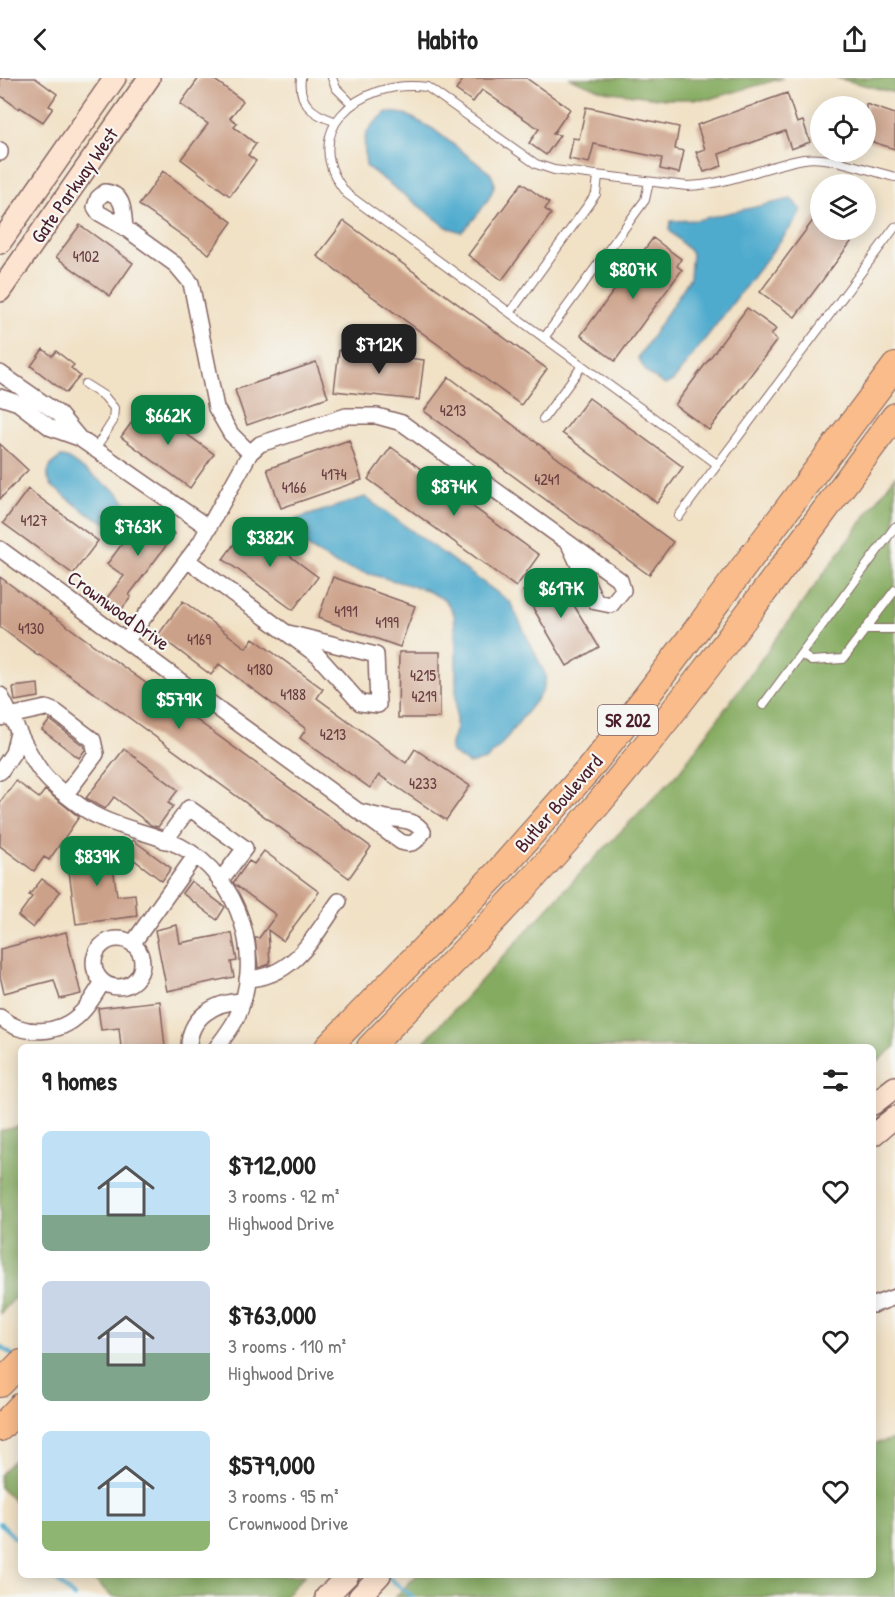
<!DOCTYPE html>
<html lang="en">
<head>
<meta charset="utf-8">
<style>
	body { margin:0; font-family:"Patrick Hand",sans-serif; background:#f6f6f6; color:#222; height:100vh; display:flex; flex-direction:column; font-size:22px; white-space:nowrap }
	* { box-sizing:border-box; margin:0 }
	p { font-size:20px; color:#767676 }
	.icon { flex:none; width:33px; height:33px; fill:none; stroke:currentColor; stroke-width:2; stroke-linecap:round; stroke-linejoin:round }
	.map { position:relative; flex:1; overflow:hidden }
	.details { position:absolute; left:18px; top:966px; width:858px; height:534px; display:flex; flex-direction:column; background:#fff; border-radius:9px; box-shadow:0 3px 15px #0003 }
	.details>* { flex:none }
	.tools { position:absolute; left:810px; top:18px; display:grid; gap:12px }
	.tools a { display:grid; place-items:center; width:66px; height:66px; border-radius:50%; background:#fff; box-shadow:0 3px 15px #0003; font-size:30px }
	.price { position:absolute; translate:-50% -51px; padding:0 14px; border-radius:12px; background:#0b8043; color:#fff; font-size:20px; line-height:39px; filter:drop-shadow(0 2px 3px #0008) }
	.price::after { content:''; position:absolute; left:50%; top:36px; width:18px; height:14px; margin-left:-9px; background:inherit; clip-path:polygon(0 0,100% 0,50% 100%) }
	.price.active { background:#222; color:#fff }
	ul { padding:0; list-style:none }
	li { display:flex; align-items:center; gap:18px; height:150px; padding:0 24px }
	li span { display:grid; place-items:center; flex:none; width:168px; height:120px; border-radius:9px; color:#555 }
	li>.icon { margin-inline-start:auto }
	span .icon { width:72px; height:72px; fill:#fffc; stroke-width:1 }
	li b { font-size:26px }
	h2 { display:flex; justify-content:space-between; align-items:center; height:72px; padding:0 24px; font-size:26px }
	header { display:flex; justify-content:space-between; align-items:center; height:78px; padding:0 24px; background:#fff; font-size:27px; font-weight:700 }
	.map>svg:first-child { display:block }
	.forest { fill:#85ab61; stroke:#686546; stroke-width:1.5 }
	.water { fill:#50abce; stroke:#4d657c; stroke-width:1.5 }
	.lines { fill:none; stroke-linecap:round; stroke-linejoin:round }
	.stream { stroke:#50abce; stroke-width:4 }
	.building { fill:#cca189 }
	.service-casing { stroke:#846361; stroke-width:10 }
	.minor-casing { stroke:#846361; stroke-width:18 }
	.secondary-casing { stroke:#846361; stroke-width:24 }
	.motorway-casing { stroke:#846361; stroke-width:28 }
	.service { stroke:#fff; stroke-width:8 }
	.minor { stroke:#fff; stroke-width:15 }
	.secondary { stroke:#fde4d0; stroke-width:21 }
	.motorway { stroke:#f9bc8a; stroke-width:26 }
	.labels { text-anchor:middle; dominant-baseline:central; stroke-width:4.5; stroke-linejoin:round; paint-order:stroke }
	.number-label { font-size:16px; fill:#6a4042 }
	.shield { fill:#f6f6f2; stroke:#7e6067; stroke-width:1.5 }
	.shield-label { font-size:18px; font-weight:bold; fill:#4a1f2b }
	.street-label { font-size:20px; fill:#4a1f2b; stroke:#f6f6f2 }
</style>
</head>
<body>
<header><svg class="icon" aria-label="back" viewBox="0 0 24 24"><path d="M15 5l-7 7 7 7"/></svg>Habito<svg class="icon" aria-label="share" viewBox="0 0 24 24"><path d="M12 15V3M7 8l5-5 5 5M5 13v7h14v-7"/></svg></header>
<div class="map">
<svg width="895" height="1519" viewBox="0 0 895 1519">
	<rect width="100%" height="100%" fill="#f6f6f2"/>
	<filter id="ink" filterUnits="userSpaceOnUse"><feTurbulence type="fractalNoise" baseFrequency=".0167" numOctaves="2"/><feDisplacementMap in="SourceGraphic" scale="12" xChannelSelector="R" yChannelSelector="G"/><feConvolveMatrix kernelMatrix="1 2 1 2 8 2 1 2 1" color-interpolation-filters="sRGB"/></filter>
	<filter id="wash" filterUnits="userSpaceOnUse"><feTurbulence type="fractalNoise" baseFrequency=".008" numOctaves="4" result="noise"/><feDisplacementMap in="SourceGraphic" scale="24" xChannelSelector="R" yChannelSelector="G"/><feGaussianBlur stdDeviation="1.35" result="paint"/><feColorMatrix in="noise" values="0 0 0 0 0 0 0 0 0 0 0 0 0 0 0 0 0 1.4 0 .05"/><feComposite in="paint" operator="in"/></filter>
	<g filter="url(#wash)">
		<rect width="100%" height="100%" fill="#f1e1c5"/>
		<path class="forest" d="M569 0H783L710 21H666L604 13Z
			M837 0H895V15Z
			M895 398V969L873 987V969H431L424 964 587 788 679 694Z
			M21 1048V1213L0 1236V1053Z
			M895 1361V1519H395L417 1497H873V1366Z
			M21 1375V1430L0 1409V1396Z
			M90 1497H305L284 1519H112Z"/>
		<path class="water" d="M387 34 405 36 433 51 490 95C491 96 494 103 494 104 496 116 470 147 461 154L447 149 366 88C363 55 362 55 387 34Z
			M791 121 801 131 797 141 673 303 665 307 647 295 638 280 690 200 692 175 669 152 671 143 697 142Z
			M61 379 67 380 118 415 126 425 116 441 108 446 87 435 53 409C43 398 48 387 61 379Z
			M365 419 510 524 546 598 543 613 501 667 486 682 469 686 451 674V665L456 650V561L454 536 445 522 424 511 337 487 288 456 285 449 288 444Z"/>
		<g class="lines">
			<path class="stream" d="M0 1268 15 1279
				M0 1445 21 1466
				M51 1497 74 1519
				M388 1499 413 1519"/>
		</g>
		<g id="blocks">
			<path class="building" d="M0 0H35L57 16 49 28 53 30 43 44 20 29 19 31 0 17Z
				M199 0H212L243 23 230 40 237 45 234 49 256 66 248 77 256 83 230 118 181 81 208 46 180 26Z
				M464 0H526L570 31 553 56 560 57 546 77 529 65 539 51 482 12 473 24 456 12Z
				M787 15 797 45 803 43 810 64 791 71 785 53 719 76 722 88 704 94 696 74 705 71 697 47Z
				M866 26 895 36V71L866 62Z
				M586 29 679 49 675 71 684 73 679 95 660 91 662 80 594 66 589 85 569 81 573 60 579 61Z
				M163 93 232 144 209 176 139 127Z
				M522 105 549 125 545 131 551 136 502 202 468 177Z
				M820 133V152H860L795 239 760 214Z
				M344 143 547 291 521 327 317 178Z
				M80 147 133 185 110 218 56 179Z
				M653 160 681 181 677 188 682 192 615 283 581 257Z
				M747 230 776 251 771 257 777 262 709 352 675 327Z
				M43 271 52 278 56 273 74 287 71 290 80 298 66 315 31 288Z
				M339 272 424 282 419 322 334 313Z
				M316 284 328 319 247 347 235 312Z
				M449 299 603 414 604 413 673 464 649 497 424 333Z
				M589 320 683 389 657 425 562 355Z
				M145 326 214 376 190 410 121 359Z
				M349 362 362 402 281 430 267 391Z
				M0 366 28 392 0 421Z
				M391 369 539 477 516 509 368 401Z
				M28 411 98 463 73 496 3 445Z
				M146 434 175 456 129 517 131 519 121 532 106 521 124 498 107 486Z
				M248 447 318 499 293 532 223 481Z
				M554 494 599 569 567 588 523 513Z
				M0 499 371 769 349 800 117 631 39 576 38 577 0 549Z
				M333 499 415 528 400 569 318 540Z
				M183 523 246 570 253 560 323 611 317 620 406 685 415 671 470 708 446 742 379 697 370 710 300 660 306 651 219 586 211 597 158 557Z
				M399 574H440V640H398Z
				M38 606 39 619 15 623 13 609Z
				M50 642 84 668 85 672 79 680 42 652Z
				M124 671 178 712 168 725 173 728 158 749 151 747 114 719 105 731 86 720Z
				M16 703 39 720 45 712 79 739 49 782 44 779 34 793 0 768V724Z
				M133 762 171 790 162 803 124 774Z
				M110 766 117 818 135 816 137 838 76 846 67 778 82 777V770Z
				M264 773 319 814 283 863 268 852 270 886 258 890 255 860H259L276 837 233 805 249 783 254 786Z
				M42 801 60 814 33 850 18 838 32 819 29 817Z
				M191 803 225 829 217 842 182 815Z
				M177 847 180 865 232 855 237 883 231 884 234 899 167 913 155 852Z
				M66 854 81 916 60 921 54 902 4 915 0 898V871Z
				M160 923 165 969H121L119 950 101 952 98 930Z"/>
		</g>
	</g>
	<g filter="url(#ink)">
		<use href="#blocks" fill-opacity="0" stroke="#846361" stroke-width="1.5"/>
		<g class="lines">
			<g class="service-casing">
				<path id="service" d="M301 0C298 25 312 36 334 43
					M332 0 336 10 348 22
					M510 235 596 116 598 98
					M544 260 645 122 649 104
					M85 306 104 318 114 330 113 343 95 371
					M543 341 582 288
					M717 386 347 116C297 56 356 0 427 9L536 86 554 92 687 108C728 107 764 88 804 81 830 77 869 93 895 99
					M679 438 895 149
					M865 551H895
					M801 576 811 583 843 581 895 512
					M763 627 895 449"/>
			</g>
			<g class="minor-casing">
				<path id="minor" d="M0 72V75
					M125 150 99 135 95 129 98 120 105 114C125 116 123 134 125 150L176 187 191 205 216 330 231 356 250 375
					M0 295 59 336 79 360 209 450
					M0 319 18 325 51 350 76 359
					M0 471 358 733 401 764C413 768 416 764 423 754 414 739 397 743 382 739 374 738 366 735 358 733
					M187 482 318 578 360 625 378 627 376 577 288 555
					M126 563 200 465 250 375 260 366 346 338H377L402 345 620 502 623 512 611 527 596 524 569 466
					M0 617C14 642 24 670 41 693 50 706 66 717 79 727 109 750 147 752 180 768 241 799 266 882 235 943 230 952 223 961 217 969
					M0 640 46 630 56 634 93 662 96 676 66 716
					M0 694 13 675 18 655
					M165 763 189 730 245 770 220 803
					M94 885a24 24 0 1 1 48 0a24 24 0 1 1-48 0Z
					M133 865 195 778
					M247 901C295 899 314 858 339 823
					M0 939C23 959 60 957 81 935 90 926 96 914 103 904
					M189 969C189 939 215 924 242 923
					M873 1227 895 1219"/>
			</g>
			<g class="secondary-casing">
				<path id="secondary" d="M0 165 115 0
					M0 213 149 0
					M873 1026 895 1009
					M873 1057 895 1039
					M326 1519 348 1497
					M359 1519 380 1497"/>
			</g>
			<g class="motorway-casing">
				<path id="motorway" d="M328 969 497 795 589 691 645 620 895 288
					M370 969C442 895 515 823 582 745 693 615 792 475 895 338
					M0 1306 21 1285
					M0 1350 21 1328"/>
			</g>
			<use href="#service" class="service"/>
			<use href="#minor" class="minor"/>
			<use href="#secondary" class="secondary"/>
			<use href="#motorway" class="motorway"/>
		</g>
	</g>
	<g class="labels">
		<g class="number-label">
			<text x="86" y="178">4102</text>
			<text x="453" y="332">4213</text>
			<text x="334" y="396">4174</text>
			<text x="547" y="401">4241</text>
			<text x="294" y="409">4166</text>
			<text x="34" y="442">4127</text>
			<text x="346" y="533">4191</text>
			<text x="387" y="544">4199</text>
			<text x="31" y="550">4130</text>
			<text x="199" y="561">4169</text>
			<text x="260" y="591">4180</text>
			<text x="423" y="597">4215</text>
			<text x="293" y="616">4188</text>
			<text x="424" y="618">4219</text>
			<text x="333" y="656">4213</text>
			<text x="423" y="705">4233</text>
		</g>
		<rect class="shield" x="598" y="627" width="60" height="30" rx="4.5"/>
		<g class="shield-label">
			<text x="628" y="642">SR 202</text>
		</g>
		<g class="street-label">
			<text transform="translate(74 107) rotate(-55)">Gate Parkway West</text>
			<text transform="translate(119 532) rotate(36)">Crownwood Drive</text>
			<text transform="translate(558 725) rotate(-49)">Butler Boulevard</text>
		</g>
	</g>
</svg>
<div class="tools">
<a><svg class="icon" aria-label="locate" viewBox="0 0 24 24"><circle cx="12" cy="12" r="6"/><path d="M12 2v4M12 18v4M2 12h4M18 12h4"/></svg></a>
<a><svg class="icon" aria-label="layers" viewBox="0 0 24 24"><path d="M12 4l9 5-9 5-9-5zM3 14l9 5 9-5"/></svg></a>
</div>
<b class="price" style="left:633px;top:222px">$807K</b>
<b class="price active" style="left:379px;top:297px">$712K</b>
<b class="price" style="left:168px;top:368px">$662K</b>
<b class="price" style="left:454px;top:439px">$874K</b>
<b class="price" style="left:138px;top:479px">$763K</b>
<b class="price" style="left:270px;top:490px">$382K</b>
<b class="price" style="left:561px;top:541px">$617K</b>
<b class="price" style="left:179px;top:652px">$579K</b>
<b class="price" style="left:97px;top:809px">$839K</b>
<section class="details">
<h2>9 homes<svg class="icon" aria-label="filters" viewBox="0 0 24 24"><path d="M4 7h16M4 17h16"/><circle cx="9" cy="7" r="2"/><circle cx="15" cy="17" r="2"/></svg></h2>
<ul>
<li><span style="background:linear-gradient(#bfe0f5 70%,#7fa58c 0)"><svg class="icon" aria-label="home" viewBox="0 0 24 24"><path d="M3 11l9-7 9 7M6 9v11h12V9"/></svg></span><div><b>$712,000</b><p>3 rooms · 92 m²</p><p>Highwood Drive</p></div><svg class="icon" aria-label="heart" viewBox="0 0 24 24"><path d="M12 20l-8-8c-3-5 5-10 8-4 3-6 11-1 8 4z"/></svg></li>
<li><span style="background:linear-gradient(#c9d6e8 60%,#7fa58c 0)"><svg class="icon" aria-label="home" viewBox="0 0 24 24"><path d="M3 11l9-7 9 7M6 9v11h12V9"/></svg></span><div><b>$763,000</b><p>3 rooms · 110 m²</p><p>Highwood Drive</p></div><svg class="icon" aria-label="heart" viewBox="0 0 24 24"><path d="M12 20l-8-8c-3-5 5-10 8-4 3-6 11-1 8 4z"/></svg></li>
<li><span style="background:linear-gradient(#bfe0f5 75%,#8fb573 0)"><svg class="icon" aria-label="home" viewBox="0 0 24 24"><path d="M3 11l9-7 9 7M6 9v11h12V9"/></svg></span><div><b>$579,000</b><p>3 rooms · 95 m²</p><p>Crownwood Drive</p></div><svg class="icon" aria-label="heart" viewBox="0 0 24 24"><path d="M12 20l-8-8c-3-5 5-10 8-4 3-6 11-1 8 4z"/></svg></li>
</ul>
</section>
</div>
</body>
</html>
